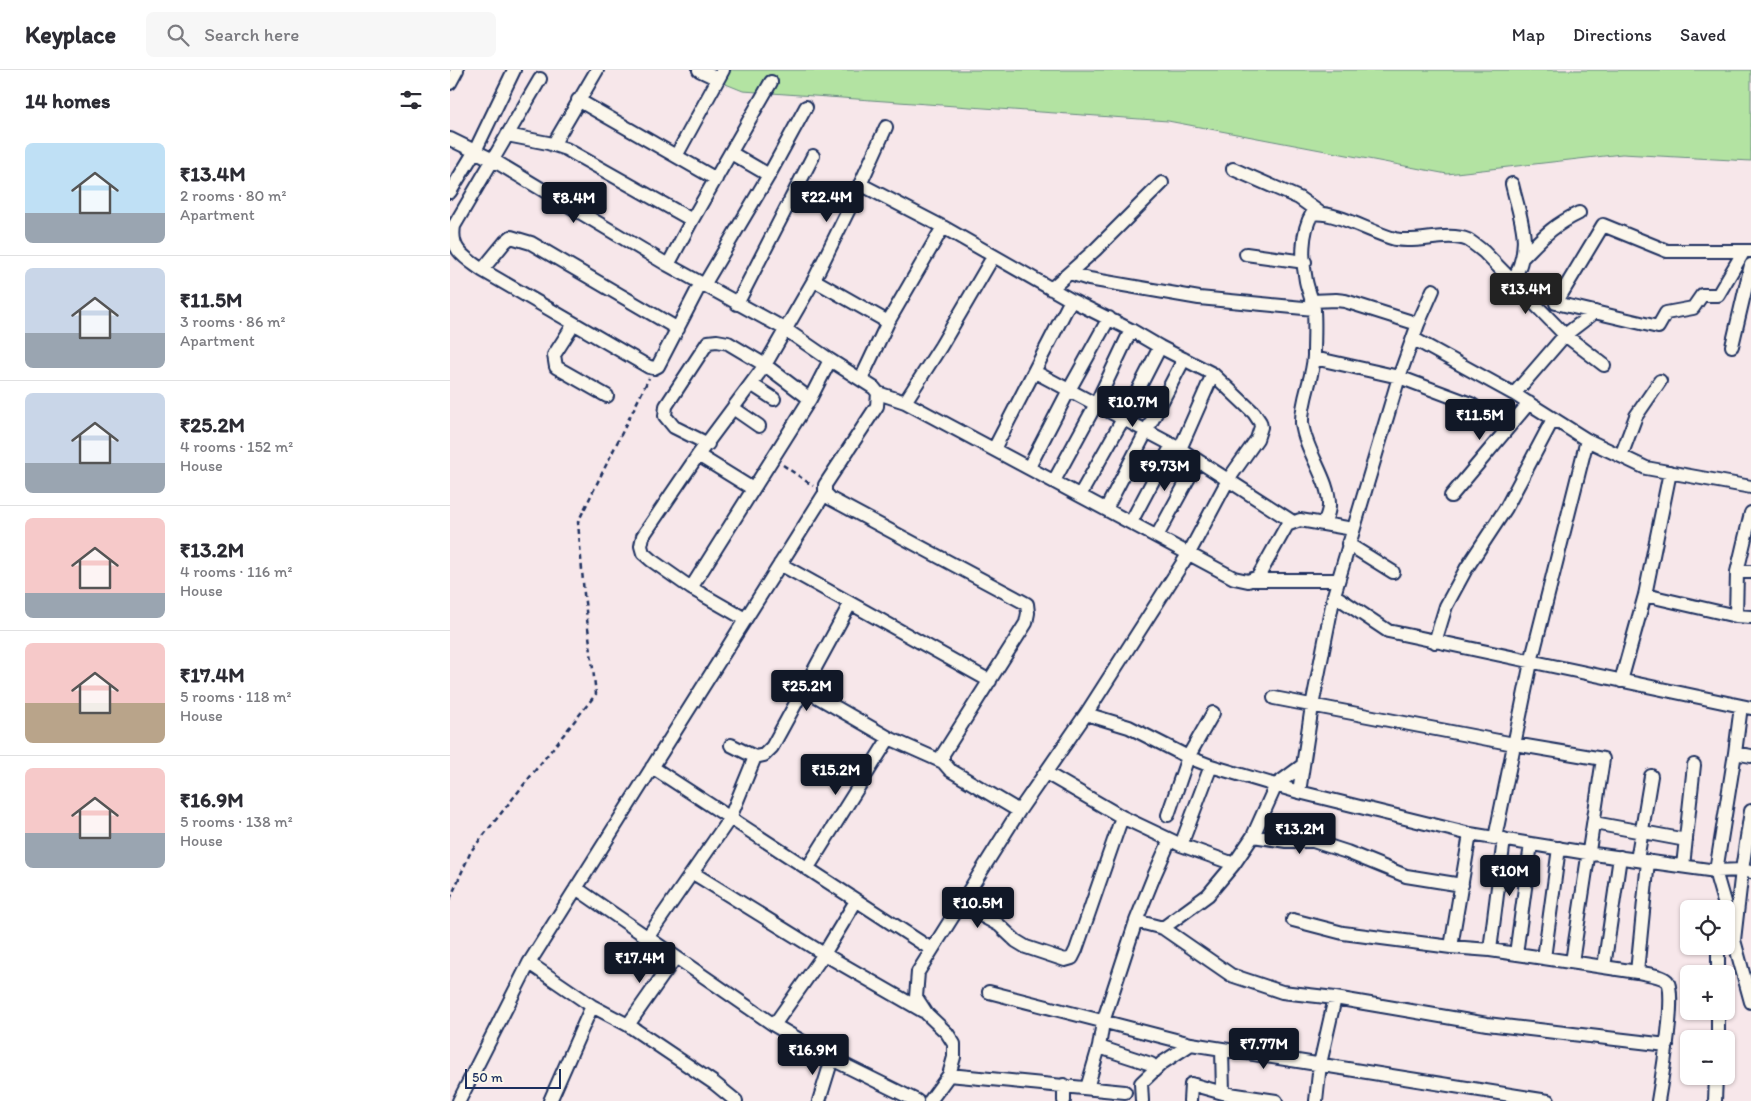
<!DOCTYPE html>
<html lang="en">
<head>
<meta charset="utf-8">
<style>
	body { margin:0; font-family:Itim,sans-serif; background:#f7f7f7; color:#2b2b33; height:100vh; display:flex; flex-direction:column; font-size:19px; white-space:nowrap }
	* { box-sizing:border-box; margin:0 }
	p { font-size:16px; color:#7c7c81 }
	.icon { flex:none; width:28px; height:28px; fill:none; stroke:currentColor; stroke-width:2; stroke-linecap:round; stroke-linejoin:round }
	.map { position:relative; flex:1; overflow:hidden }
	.panel { display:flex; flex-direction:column; background:#fff; width:450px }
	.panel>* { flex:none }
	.controls { position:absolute; left:1230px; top:830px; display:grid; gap:10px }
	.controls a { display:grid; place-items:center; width:55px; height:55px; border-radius:8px; background:#fff; box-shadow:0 1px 4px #0004; font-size:25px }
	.scale { position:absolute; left:15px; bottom:12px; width:96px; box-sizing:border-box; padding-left:5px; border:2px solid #1b2f5e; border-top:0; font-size:14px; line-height:18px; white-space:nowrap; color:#1b2f5e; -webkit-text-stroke:4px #fbf7ec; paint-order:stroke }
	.price { position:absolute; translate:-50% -42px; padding:0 11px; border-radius:5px; background:#111827; color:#fff; font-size:16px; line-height:32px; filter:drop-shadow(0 1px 2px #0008) }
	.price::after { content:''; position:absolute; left:50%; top:30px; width:15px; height:11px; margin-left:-8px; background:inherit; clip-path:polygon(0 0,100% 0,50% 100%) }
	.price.current { background:#222; color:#fff }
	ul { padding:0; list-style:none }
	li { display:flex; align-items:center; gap:15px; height:125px; padding:0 25px }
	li+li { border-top:1px solid #e1e1e2 }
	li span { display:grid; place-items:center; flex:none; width:140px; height:100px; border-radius:8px; color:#555 }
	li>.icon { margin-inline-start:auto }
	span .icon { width:60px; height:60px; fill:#fffc; stroke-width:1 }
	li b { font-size:21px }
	h2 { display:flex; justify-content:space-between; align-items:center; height:60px; padding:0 25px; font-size:21px }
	header { display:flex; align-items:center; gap:30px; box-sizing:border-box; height:70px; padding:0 25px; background:#fff; border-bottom:1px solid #e1e1e2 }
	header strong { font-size:24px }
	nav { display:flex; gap:28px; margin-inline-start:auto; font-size:18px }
	.search { width:350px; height:45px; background:#f7f7f7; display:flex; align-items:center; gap:12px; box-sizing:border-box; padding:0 18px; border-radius:8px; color:#7c7c81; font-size:19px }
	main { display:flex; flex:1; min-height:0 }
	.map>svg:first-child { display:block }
	.green { fill:#b3e3a2; stroke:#678980 }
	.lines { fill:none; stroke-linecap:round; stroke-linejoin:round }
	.minor-casing { stroke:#1b2f5e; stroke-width:16 }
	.path { stroke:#1b2f5e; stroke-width:2.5; stroke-dasharray:5 4; stroke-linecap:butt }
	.minor { stroke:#fbf7ec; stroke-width:12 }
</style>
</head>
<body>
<header>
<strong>Keyplace</strong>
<div class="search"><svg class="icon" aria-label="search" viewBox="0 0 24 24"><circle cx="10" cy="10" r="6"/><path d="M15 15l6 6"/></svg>Search here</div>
<nav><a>Map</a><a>Directions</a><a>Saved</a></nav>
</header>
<main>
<section class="panel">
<h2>14 homes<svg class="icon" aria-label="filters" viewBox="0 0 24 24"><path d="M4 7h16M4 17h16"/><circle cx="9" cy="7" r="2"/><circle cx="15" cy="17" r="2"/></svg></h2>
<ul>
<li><span style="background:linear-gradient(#bfe0f5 70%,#9aa5b1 0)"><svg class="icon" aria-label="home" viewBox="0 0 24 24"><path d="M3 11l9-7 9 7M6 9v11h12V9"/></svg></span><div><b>₹13.4M</b><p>2 rooms · 80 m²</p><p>Apartment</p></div></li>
<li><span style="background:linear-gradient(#c9d6e8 65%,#9aa5b1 0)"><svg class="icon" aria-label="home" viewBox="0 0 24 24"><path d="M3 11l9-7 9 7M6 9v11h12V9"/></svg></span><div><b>₹11.5M</b><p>3 rooms · 86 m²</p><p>Apartment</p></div></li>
<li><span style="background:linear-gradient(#c9d6e8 70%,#9aa5b1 0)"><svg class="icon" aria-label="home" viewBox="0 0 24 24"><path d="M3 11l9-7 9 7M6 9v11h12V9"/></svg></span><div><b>₹25.2M</b><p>4 rooms · 152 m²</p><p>House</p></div></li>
<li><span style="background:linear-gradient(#f6c9c9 75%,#9aa5b1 0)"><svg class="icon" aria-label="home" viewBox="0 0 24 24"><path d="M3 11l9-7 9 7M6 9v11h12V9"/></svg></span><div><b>₹13.2M</b><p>4 rooms · 116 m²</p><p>House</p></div></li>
<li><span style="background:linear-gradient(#f6c9c9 60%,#b9a48a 0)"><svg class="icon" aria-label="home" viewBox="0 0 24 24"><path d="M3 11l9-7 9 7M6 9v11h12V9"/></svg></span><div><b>₹17.4M</b><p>5 rooms · 118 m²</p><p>House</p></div></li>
<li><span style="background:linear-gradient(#f6c9c9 65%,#9aa5b1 0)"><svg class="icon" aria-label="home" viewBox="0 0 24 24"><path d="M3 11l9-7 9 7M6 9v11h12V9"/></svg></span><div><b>₹16.9M</b><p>5 rooms · 138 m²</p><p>House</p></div></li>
</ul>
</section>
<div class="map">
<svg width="1301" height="1031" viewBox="0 0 1301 1031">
	<rect width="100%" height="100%" fill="#f7e7ea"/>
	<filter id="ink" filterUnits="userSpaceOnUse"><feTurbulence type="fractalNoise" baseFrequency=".02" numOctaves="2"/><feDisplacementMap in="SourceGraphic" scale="10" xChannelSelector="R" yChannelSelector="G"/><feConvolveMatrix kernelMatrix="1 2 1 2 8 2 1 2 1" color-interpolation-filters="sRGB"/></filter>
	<g filter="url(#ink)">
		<path class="green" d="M241 0H1301V91L1172 84 997 104 718 51 293 21Z"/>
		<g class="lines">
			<g class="minor-casing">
				<path id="minor" d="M249 0 268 9
					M90 9 4 156C0 180 14 187 32 200L199 297 204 298 208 296 251 213
					M0 13 7 0
					M128 30 266 109
					M57 65 98 73 116 79 242 150
					M0 69 43 90 218 195 335 259 380 290 424 318 428 323 455 332 784 508 798 511 808 507 837 455 850 450 903 459
					M103 75 147 0
					M281 83 319 105
					M226 86 273 0
					M783 99 849 128 870 143
					M410 114 493 157
					M1062 114C1071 152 1083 174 1063 211
					M0 122 25 81 64 0
					M1294 181 1268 225H1252L1243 238 1216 243 1208 257 1106 233 1153 155 1217 181H1301
					M796 184 855 192
					M1072 188C1093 167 1102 156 1129 143
					M218 195 242 150 321 12
					M32 200 55 172 61 167 81 173 228 259
					M620 203 639 209 749 228 864 239
					M364 210 438 252
					M254 215 319 105 356 37
					M601 219 645 180 712 113
					M861 231 886 230 895 231 968 254
					M287 234 363 86
					M124 254 104 285 106 297 157 326
					M964 269 1064 324 1137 370 1196 398 1301 417
					M1282 276 1301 195
					M864 288 949 307 1021 334 1057 359
					M585 302 730 379 843 452
					M411 309 438 252 493 157 621 230 681 260 710 277 763 304 804 343 810 352 811 357 807 369 778 410 739 483 636 644
					M301 314 324 329
					M1064 324 1115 265 1145 242
					M455 332 491 276 543 187
					M283 338 309 356
					M258 374 224 357 215 346 216 336 258 272 267 271 278 273 315 295 360 329
					M544 379 621 230
					M730 379 763 304
					M248 385 303 419
					M1171 386 1186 346 1210 311
					M579 397 619 320 659 248
					M604 411 646 334 681 260
					M375 423 381 429 577 534 578 543 576 553 493 684V692
					M630 425 673 349 710 277
					M1001 426 1079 333
					M656 439 734 289
					M681 452 722 375
					M874 454C876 448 879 442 879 436 880 410 855 381 852 353 851 331 863 308 864 286 864 271 865 255 864 241 863 231 858 221 856 211 852 191 851 162 862 144 884 140 922 163 945 169 968 174 997 161 1018 170 1023 173 1029 178 1034 182L1115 265 1154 295
					M707 466 748 391
					M898 474 943 502
					M330 494 540 611
					M1287 502H1301
					M802 510H888
					M241 518 360 329 380 290
					M884 525 938 561 1301 638
					M1195 525 1286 546 1301 547
					M1286 546 1287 502 1301 443
					M295 549 241 518 201 490 193 483 191 476 193 466 248 385 315 295 364 210 400 137 436 57
					M985 572 996 536 1016 499 1056 438 1103 349
					M1171 611 1195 525 1220 402
					M354 619 439 668 493 692 500 700 569 741
					M824 628 1064 674 1153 689C1143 757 1132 824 1122 892
					M281 675 305 687 314 685 322 677 400 534
					M1285 683 1301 686
					M202 697 481 879
					M596 703 672 747
					M849 722 862 636 884 525 949 307 968 254 983 220
					M718 745 738 687 763 643
					M1144 753 1236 770
					M803 766 826 715 853 695
					M1045 768 1081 592 1137 370
					M731 775 761 696
					M1187 790 1201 706
					M1233 796 1244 695
					M357 799 439 668
					M1266 801 1285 683 1291 636
					M243 803 374 884 473 941
					M1267 808 1276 839
					M126 818 324 955 382 989 467 1031
					M510 834 549 855 566 871 576 877 615 890 622 888 626 880 672 747 731 775 784 794
					M1276 841 1301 932
					M843 850 893 863 1001 877 1040 880 1187 902C1196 904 1211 905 1217 911 1227 922 1211 1013 1208 1031
					M686 851 713 858 781 905 832 922 885 928 1037 954 1217 975
					M713 858 758 825 784 794 803 766 836 771H863L897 782 956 806 1012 815
					M197 868 280 748 305 687
					M1284 870 1292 800 1301 741
					M1268 876V904
					M1001 877 1020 764
					M1040 880 1054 769
					M1066 884 1081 774
					M1094 888 1109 778
					M79 893 142 936 178 955 264 1013 286 1031
					M1154 897 1170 787
					M1187 902 1198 791
					M539 922 741 974 1098 1031
					M1268 941V969
					M178 955 225 888
					M324 955 374 884 406 831
					M649 977 701 994
					M772 979 773 1023
					M499 1005 675 1022
					M637 1018 649 977 653 952 686 851 704 806 720 770
					M9 1031 79 893 375 423V415L427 336 428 323
					M100 1031 142 936
					M369 1031 382 989
					M480 1031 499 1005 504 987V974L497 963 477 944 466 927 468 902 569 741 636 644 679 657 738 687 761 696 849 722 1020 764 1137 783 1266 801 1292 800 1301 802
					M614 1031V1015
					M692 1031 691 1013 712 993 741 974
					M740 1031 741 1014 773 1023 826 1031
					M866 1031 870 994 885 928
					M1265 1031 1266 1006"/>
			</g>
			<path class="path" d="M333 395 363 416
				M0 829 21 781 146 624 134 524 128 452 199 308"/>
			<use href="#minor" class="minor"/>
		</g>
	</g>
</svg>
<div class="controls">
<a><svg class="icon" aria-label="locate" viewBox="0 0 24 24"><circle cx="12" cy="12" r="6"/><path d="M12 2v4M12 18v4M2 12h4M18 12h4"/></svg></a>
<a>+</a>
<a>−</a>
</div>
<div class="scale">50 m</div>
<b class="price" style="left:377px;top:153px">₹22.4M</b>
<b class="price" style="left:124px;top:154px">₹8.4M</b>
<b class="price current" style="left:1076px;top:245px">₹13.4M</b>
<b class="price" style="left:683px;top:358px">₹10.7M</b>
<b class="price" style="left:1030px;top:371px">₹11.5M</b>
<b class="price" style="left:715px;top:422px">₹9.73M</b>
<b class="price" style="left:357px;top:642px">₹25.2M</b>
<b class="price" style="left:386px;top:726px">₹15.2M</b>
<b class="price" style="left:850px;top:785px">₹13.2M</b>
<b class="price" style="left:1060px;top:827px">₹10M</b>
<b class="price" style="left:528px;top:859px">₹10.5M</b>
<b class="price" style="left:190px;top:914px">₹17.4M</b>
<b class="price" style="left:814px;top:1000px">₹7.77M</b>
<b class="price" style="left:363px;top:1006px">₹16.9M</b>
</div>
</main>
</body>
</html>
